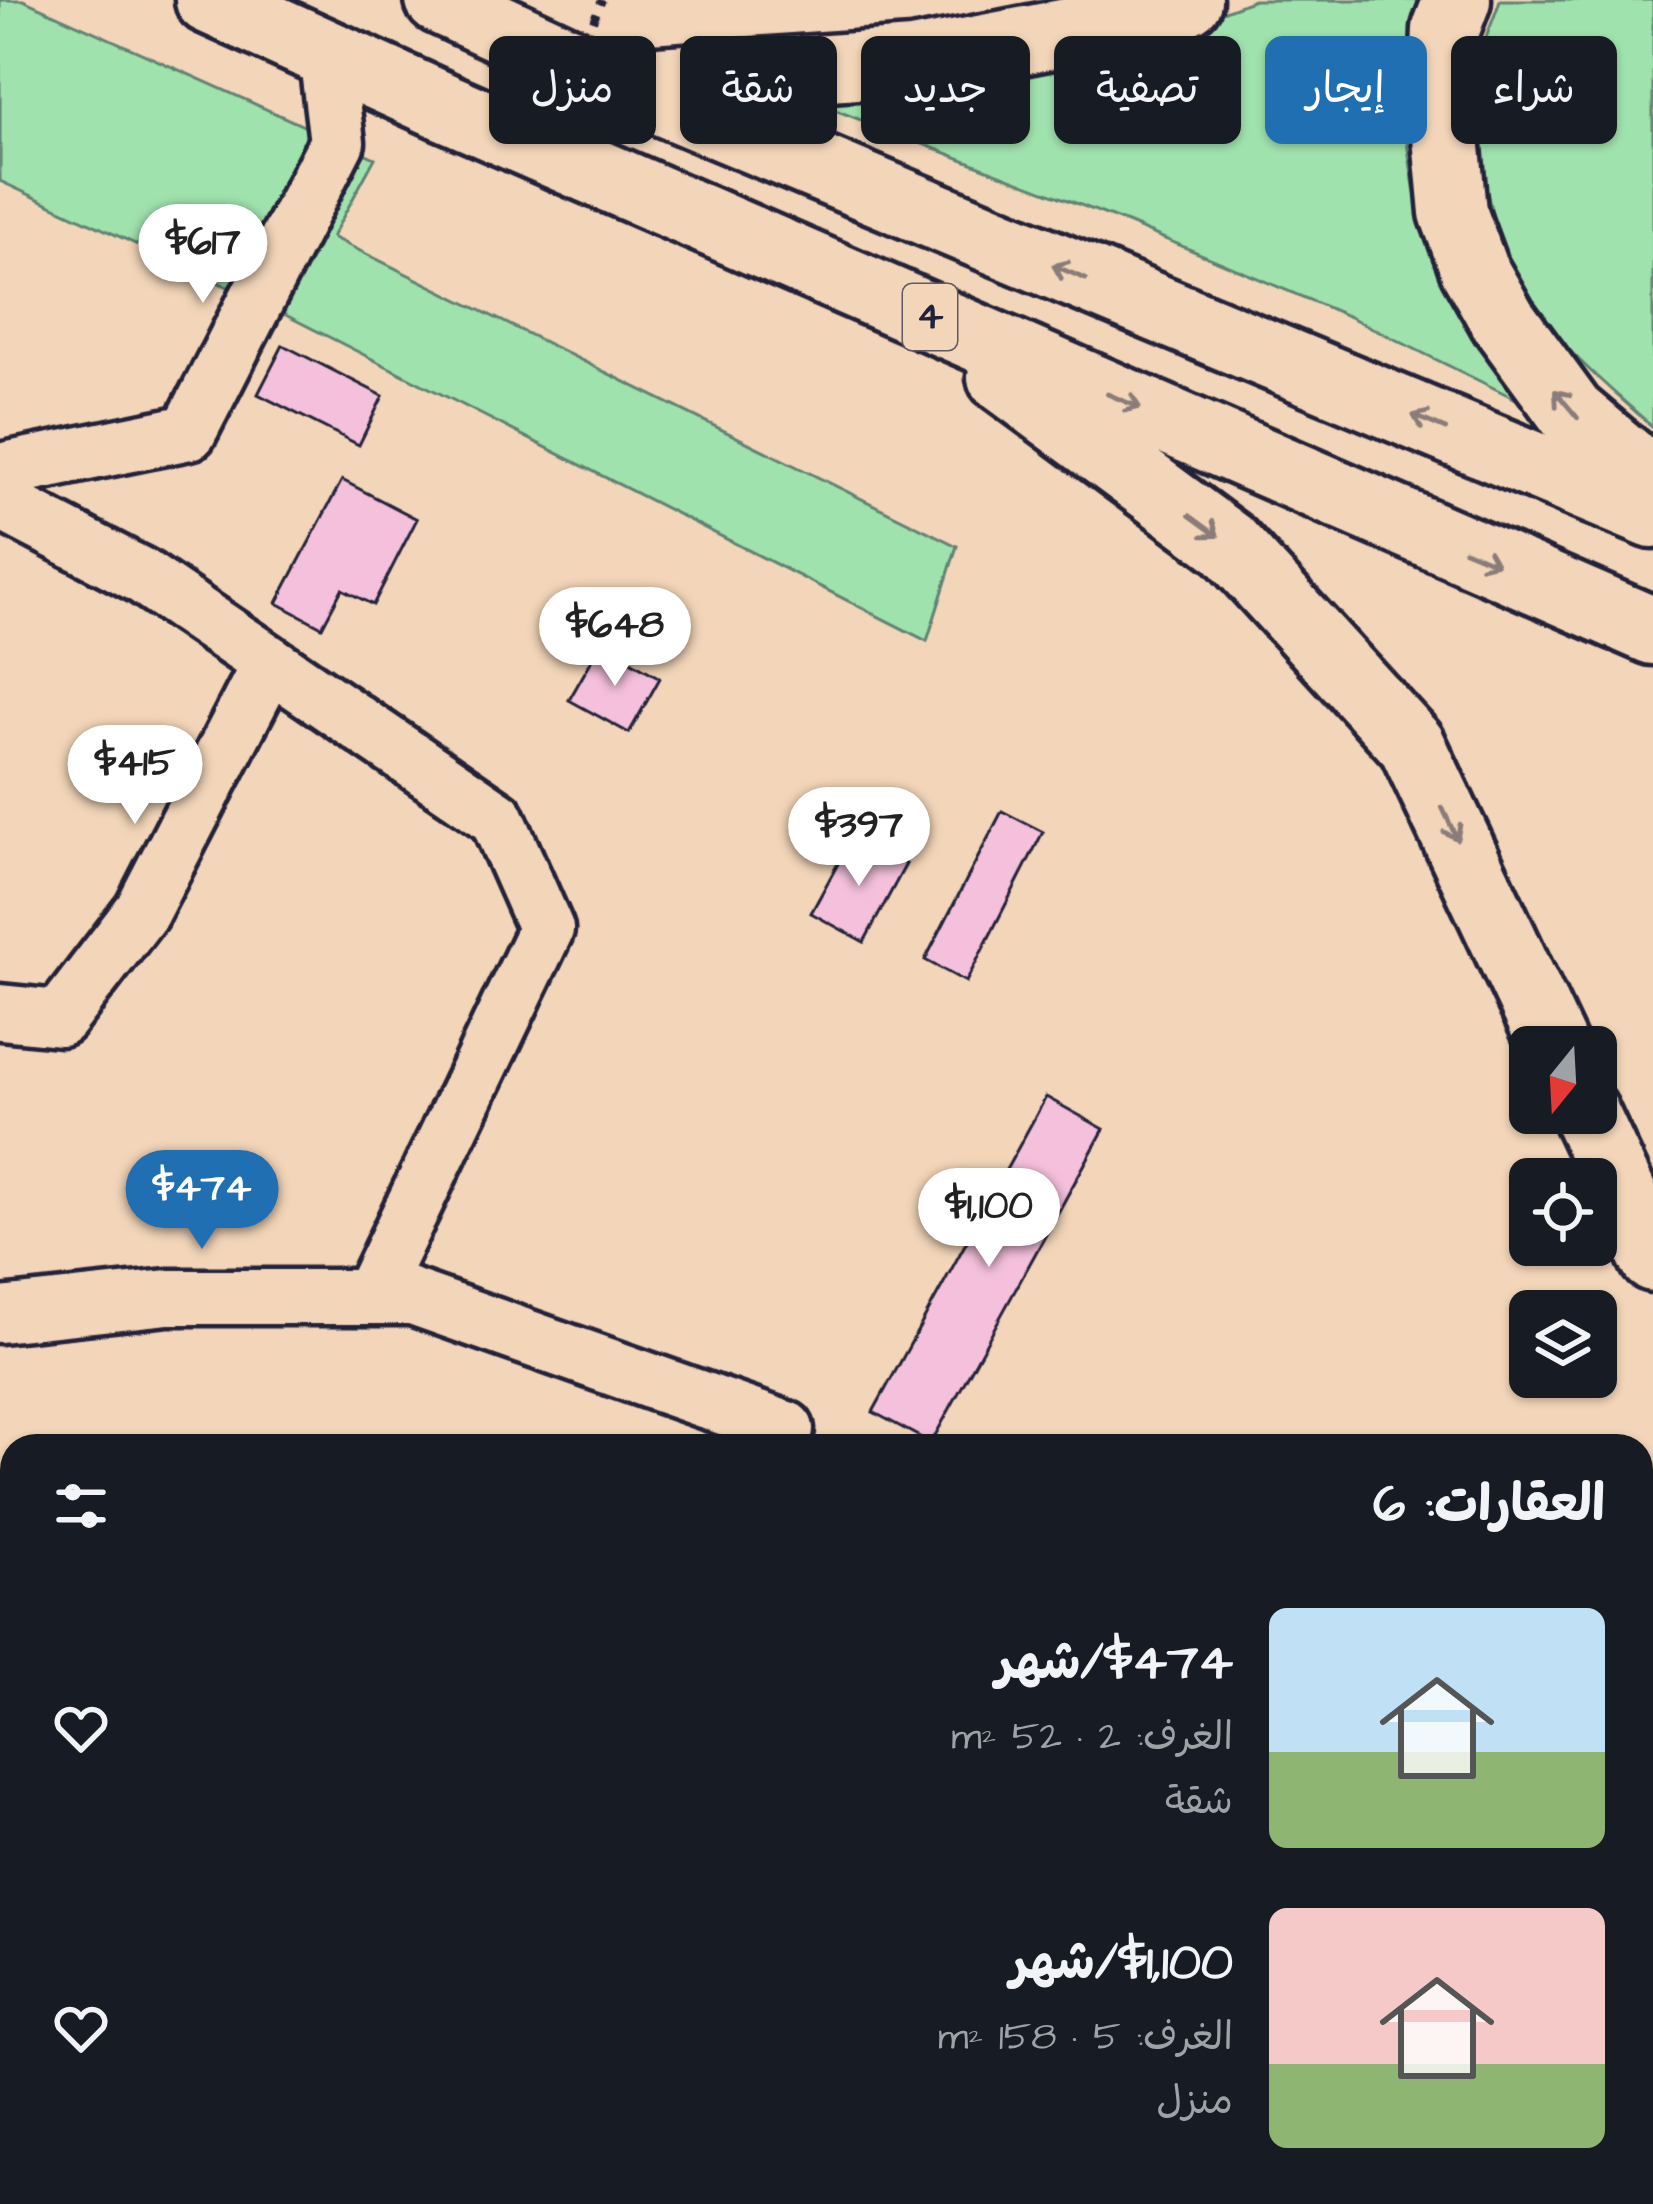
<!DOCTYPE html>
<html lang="ar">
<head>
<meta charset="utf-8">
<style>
	body { margin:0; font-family:"Architects Daughter","Playpen Sans Arabic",sans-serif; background:#242831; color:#f1f3f6; direction:rtl; height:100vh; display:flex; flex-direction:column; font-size:45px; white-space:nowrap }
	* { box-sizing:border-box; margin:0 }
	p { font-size:39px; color:#9ea1a6 }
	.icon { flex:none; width:66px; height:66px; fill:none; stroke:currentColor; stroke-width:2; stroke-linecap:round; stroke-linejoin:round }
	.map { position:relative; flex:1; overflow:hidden; direction:ltr }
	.panel { position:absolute; left:0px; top:1434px; width:1653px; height:771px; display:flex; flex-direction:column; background:#171b24; border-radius:36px 36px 0 0; box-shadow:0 3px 9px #0004; direction:rtl }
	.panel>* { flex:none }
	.guide { position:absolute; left:36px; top:36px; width:1581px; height:108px; direction:rtl; display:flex; gap:24px }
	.needle { width:78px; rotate:198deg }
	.fabs { position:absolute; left:1509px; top:1026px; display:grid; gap:24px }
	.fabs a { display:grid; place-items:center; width:108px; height:108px; border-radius:18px; background:#171b24; box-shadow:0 3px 9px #0004; font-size:60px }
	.price { position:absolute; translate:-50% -102px; padding:0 27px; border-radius:42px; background:#fff; color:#222; font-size:39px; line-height:78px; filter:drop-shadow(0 3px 6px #0008) }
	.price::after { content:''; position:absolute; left:50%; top:72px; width:36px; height:27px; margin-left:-18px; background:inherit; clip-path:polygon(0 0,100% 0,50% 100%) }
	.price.active { background:#1f6fb2; color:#fff }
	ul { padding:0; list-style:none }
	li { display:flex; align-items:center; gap:36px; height:300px; padding:0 48px }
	li span { display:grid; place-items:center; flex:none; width:336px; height:240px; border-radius:18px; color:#555 }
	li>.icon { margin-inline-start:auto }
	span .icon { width:144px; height:144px; fill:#fffc; stroke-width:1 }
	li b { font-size:51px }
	h2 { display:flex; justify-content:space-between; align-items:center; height:144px; padding:0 48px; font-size:51px }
	.pill { padding:0 42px; border-radius:18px; background:#171b24; box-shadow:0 3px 9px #0004; font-size:42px; line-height:108px }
	.pill.active { background:#1f6fb2; color:#fff }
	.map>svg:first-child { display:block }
	.green { fill:#a0e2ad; stroke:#618274; stroke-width:3 }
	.building { fill:#f5c0dc; stroke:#22223b; stroke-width:3 }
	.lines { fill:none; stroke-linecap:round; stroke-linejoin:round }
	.minor-casing { stroke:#22223b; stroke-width:63 }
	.highway-casing { stroke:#22223b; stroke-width:75 }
	.path { stroke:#22223b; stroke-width:8; stroke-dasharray:9 9; stroke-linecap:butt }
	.minor { stroke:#f3d6b9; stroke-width:54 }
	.highway { stroke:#f3d6b9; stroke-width:66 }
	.oneway { stroke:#8a7c7a }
	.labels { text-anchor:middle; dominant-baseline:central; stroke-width:9; stroke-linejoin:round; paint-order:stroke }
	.shield { fill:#f3d6b9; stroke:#615861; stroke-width:3 }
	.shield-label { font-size:39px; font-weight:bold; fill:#22223b }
</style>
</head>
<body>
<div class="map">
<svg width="1653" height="2204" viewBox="0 0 1653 2204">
	<rect width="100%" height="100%" fill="#f3d6b9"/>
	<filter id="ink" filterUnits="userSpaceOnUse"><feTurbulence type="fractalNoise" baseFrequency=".00833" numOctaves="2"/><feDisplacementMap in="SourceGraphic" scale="24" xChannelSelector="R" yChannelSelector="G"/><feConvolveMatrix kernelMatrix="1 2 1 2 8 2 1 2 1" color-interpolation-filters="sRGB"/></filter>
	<g filter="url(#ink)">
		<path class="green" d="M0 0H23L375 158 332 237 957 546 927 641 258 301 0 181Z
			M1254 0H1425L1405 130 1420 224 1460 315 1524 403 1350 317 1127 223 786 91 1097 59Z
			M1500 0H1653V427C1609 388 1564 351 1529 302 1492 251 1467 123 1479 61 1483 41 1494 20 1500 0Z"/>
		<path class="building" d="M283 345 383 396 359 445 258 394Z
			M342 480 417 519 373 605 342 589 322 627 277 603Z
			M601 644 660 678 629 733 569 700Z
			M1002 811 1043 832 966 982 925 960Z
			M853 836 906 864 864 942 811 913Z
			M1046 1097 1104 1129 931 1443 873 1412Z
			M0 2157 12 2161V2193H95L91 2204H27L0 2194Z
			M360 2193H441L438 2204H398Z
			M548 2193H596L591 2204Z"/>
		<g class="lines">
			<g class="minor-casing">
				<path id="minor" d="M0 471 189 432 337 142 326 53
					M0 502 142 576 497 818 546 929 376 1284 786 1429
					M0 1012 60 1018 142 911 270 663
					M0 1315 168 1297H409
					M492 2193 525 2204
					M197 2204 199 2193
					M658 2204 663 2193"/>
			</g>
			<g class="highway-casing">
				<path id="highway" d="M209 0 443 106 1653 631
					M439 0 617 83 1653 515
					M1457 0 1446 29 1443 105 1453 212 1474 269 1503 320 1571 413 1653 482
					M631 82 913 62 1165 13 1188 0
					M1001 377 1229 545 1412 745 1554 1047
					M1585 1113 1653 1258"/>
			</g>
			<path class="path" d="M593 21 602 0"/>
			<use href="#minor" class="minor"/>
			<use href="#highway" class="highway"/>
		</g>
		<defs><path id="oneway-shaft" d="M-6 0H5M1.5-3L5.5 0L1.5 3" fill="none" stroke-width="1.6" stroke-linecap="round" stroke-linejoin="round" transform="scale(3)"/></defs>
		<g class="oneway">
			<use href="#oneway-shaft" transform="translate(1069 272) rotate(-157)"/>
			<use href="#oneway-shaft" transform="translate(1124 401) rotate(23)"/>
			<use href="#oneway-shaft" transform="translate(1566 404) rotate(-130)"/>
			<use href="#oneway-shaft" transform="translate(1429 422) rotate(-157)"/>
			<use href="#oneway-shaft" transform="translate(1204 526) rotate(36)"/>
			<use href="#oneway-shaft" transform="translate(1481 557) rotate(23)"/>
			<use href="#oneway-shaft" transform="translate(1450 824) rotate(65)"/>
		</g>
	</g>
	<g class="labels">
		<rect class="shield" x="903" y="284" width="54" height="66" rx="9"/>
		<g class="shield-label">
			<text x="930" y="317">4</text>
		</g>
	</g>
</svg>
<div class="fabs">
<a><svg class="needle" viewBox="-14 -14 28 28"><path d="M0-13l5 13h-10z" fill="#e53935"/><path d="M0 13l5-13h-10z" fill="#9ea1a6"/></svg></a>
<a><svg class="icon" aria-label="locate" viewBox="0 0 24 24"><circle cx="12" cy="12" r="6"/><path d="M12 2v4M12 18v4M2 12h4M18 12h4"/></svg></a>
<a><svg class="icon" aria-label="layers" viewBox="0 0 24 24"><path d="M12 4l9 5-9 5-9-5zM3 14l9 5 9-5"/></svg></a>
</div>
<b class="price" style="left:203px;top:306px">$617</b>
<b class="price" style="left:615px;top:689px">$648</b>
<b class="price" style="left:135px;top:827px">$415</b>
<b class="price" style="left:859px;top:889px">$397</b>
<b class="price active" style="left:202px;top:1252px">$474</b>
<b class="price" style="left:989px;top:1270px">$1,100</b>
<div class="guide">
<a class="pill">شراء</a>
<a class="pill active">إيجار</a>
<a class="pill">تصفية</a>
<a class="pill">جديد</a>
<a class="pill">شقة</a>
<a class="pill">منزل</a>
</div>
<section class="panel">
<h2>العقارات: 6<svg class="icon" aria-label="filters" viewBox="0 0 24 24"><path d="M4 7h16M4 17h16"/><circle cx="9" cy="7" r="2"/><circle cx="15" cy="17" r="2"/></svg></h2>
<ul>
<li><span style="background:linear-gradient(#bfe0f5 60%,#8fb573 0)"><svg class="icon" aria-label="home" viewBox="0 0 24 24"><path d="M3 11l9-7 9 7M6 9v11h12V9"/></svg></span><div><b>$474/شهر</b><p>الغرف: 2 · 52 m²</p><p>شقة</p></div><svg class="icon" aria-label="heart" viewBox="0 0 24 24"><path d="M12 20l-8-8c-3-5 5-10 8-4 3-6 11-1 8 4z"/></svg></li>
<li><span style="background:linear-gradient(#f6c9c9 65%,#8fb573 0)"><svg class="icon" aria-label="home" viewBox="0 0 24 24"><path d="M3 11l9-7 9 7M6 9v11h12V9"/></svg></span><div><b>$1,100/شهر</b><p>الغرف: 5 · 158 m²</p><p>منزل</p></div><svg class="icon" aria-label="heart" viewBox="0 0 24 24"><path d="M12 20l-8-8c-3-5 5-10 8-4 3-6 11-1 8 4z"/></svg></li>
</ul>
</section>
</div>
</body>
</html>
